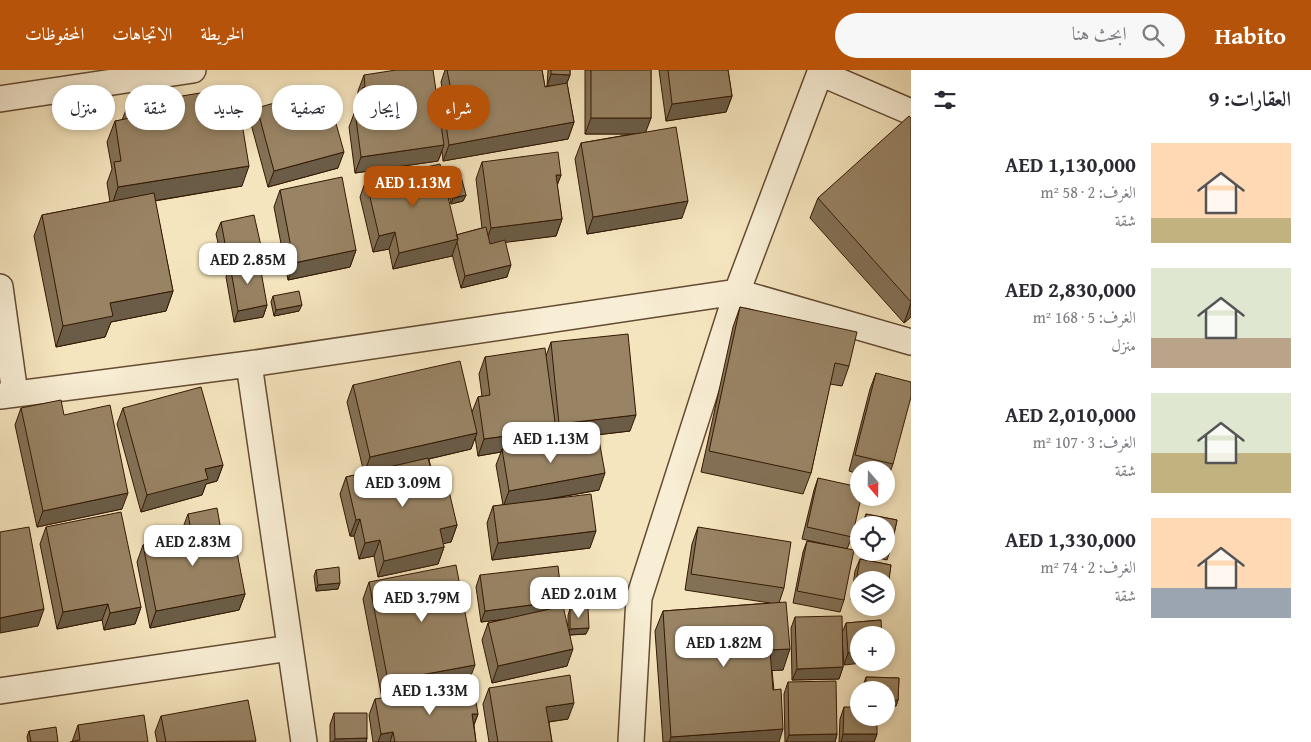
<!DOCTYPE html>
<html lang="ar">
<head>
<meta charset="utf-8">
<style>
	body { margin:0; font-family:"Gentium Book Plus",Amiri,serif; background:#f7f7f7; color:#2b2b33; direction:rtl; height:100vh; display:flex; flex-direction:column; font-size:19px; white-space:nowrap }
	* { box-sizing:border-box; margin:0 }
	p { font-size:16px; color:#7c7c81 }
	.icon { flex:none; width:28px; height:28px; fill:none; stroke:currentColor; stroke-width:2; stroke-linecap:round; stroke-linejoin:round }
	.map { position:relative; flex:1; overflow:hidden; direction:ltr }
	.details { display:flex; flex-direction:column; background:#fff; width:400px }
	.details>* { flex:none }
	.banner { position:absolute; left:15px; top:15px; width:475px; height:45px; direction:rtl; display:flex; gap:10px }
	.needle { width:32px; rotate:160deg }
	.fabs { position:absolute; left:850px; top:391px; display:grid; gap:10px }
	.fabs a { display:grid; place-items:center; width:45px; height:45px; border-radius:50%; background:#fff; box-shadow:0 2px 8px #0003; font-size:25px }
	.price { position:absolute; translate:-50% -42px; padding:0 11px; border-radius:10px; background:#fff; color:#222; font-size:16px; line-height:32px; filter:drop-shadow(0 1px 2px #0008) }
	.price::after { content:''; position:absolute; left:50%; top:30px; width:15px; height:11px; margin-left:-8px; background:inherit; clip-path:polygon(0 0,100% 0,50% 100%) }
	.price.current { background:#b45309; color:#fff }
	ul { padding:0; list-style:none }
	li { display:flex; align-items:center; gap:15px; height:125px; padding:0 20px }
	li span { display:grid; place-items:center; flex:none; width:140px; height:100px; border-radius:0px; color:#555 }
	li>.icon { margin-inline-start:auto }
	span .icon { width:60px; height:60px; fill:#fffc; stroke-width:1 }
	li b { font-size:21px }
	h2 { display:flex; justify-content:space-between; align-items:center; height:60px; padding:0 20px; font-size:21px }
	.pill { padding:0 18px; border-radius:22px; background:#fff; box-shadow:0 2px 8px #0003; font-size:18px; line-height:45px }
	.pill.current { background:#b45309; color:#fff }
	header { display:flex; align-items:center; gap:30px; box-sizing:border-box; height:70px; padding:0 25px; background:#b45309; color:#fff }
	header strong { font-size:24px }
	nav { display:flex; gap:28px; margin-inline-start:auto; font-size:18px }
	.search { width:350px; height:45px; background:#f7f7f7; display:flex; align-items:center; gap:12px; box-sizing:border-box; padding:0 18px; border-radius:28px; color:#7c7c81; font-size:19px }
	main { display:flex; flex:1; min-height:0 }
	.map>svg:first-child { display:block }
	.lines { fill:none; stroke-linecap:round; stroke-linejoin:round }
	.street-casing { stroke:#644b31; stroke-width:28 }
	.street { stroke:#f8eed5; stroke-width:25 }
	.wall { fill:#837156; stroke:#341802 }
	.shaded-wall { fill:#6a5c46; stroke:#341802 }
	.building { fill:#988364; stroke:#341802 }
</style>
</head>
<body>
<header>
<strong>Habito</strong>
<div class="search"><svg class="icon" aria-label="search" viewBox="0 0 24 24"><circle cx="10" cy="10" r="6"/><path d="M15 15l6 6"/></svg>ابحث هنا</div>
<nav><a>الخريطة</a><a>الاتجاهات</a><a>المحفوظات</a></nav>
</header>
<main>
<section class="details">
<h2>العقارات: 9<svg class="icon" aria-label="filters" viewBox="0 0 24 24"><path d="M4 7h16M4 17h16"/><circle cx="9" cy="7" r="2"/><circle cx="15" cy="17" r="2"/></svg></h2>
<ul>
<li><span style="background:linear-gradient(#ffd9b3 75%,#c2b280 0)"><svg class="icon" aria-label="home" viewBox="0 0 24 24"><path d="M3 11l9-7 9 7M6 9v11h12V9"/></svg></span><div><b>AED 1,130,000</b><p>الغرف: 2 · 58 m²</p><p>شقة</p></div></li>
<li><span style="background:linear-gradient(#dfe7d0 70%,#b9a48a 0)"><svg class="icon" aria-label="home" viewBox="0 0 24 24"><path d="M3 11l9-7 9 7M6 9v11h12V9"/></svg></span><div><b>AED 2,830,000</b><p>الغرف: 5 · 168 m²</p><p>منزل</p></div></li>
<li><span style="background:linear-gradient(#dfe7d0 60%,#c2b280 0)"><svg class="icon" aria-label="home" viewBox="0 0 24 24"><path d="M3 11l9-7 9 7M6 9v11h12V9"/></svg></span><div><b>AED 2,010,000</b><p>الغرف: 3 · 107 m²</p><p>شقة</p></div></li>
<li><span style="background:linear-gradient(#ffd9b3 70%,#9aa5b1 0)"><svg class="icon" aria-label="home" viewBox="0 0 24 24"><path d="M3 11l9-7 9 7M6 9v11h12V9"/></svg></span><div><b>AED 1,330,000</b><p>الغرف: 2 · 74 m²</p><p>شقة</p></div></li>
</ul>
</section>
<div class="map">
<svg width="911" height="672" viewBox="0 0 911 672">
	<rect width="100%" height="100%" fill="#f5e5be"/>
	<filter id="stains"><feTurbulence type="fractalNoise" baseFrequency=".004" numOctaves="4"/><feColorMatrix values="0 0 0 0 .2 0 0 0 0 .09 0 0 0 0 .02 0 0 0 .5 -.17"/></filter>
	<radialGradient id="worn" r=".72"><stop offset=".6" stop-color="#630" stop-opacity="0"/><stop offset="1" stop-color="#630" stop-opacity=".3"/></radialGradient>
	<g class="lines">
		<g class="street-casing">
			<path id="street" d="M820 3 911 42
				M0 29 193 0
				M0 217 15 324
				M249 294 304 672
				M0 326 249 294 737 222 911 272
				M0 621 290 578
				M631 672 639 528 737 222 821 0"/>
		</g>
		<use href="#street" class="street"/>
	</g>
	<path class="wall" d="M445 0H542L545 17 549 16H547L548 0H570V5L567 13 574 52 568 69 443 91 442 81 438 91 355 103 349 57 355 41H357L356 34 358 29V21L364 5 440 51 444 42H446L441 12Z
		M585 0H651V48L645 62 682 148 587 164 575 89 581 73 632 64H585Z
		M659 0H728L732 26 726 42 666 51Z
		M128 35 242 116 155 131 173 221 166 241 111 252 105 267 56 277 34 166 42 145 110 132 107 113 112 99 107 72 115 51 122 50Z
		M257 38 338 98 268 117 251 54Z
		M911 48V247L904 253 810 148 818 128Z
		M482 92 561 105 557 115 562 149 556 166 505 172 507 207 461 218 452 184V186L393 199 389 179 373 182 360 127 366 110 456 165 482 158 476 109Z
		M447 101 466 125 463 131 451 134 445 107Z
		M280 120 356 180 350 197 288 210 274 137Z
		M221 152 261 176 257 188 223 195 216 164Z
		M230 195 267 235 263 247 234 252 226 207Z
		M273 226 299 241 274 246 271 232Z
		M740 237 849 296 842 316 830 314 811 403 803 424 701 402 733 257Z
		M551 272 630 361 553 370V368L550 375 530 378 531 382 599 420 539 431 590 478 492 490 487 453 493 436 503 435 496 395 501 382 478 386 475 367 471 379 429 389 432 403 457 455 451 472 443 473 444 477 438 494 378 507 374 486 359 489 354 466H350L340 424 346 407 364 403 347 332 353 315 472 342 478 327 482 326 479 304 485 287 546 286Z
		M876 303 893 394 887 411 886 410V400H859V404L849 401 870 319Z
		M21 338 122 439 37 457 15 355Z
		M123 338 223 395 217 411 206 414 202 425 141 442 117 354Z
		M818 408 852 467 847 479 844 530 840 542 793 533 803 482 807 471 847 479 802 469 814 420Z
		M188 444 221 460 215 475 245 524 239 540 150 558 137 492 143 475 183 468 182 460Z
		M866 444 897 450 891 478 887 490 856 483 859 471V482H886V455H862Z
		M46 457 141 537 135 554 104 560 102 550 57 559 40 474Z
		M698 457 784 518 779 533 783 600H772L779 672H663L655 561 663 541 770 533 685 520 692 474Z
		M860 489 891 495 886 526V510H859V531L851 530 855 501Z
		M316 500 338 519 316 521 314 506Z
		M480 505 560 536 568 556V545L570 539 586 564 570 565 567 596 492 613 482 570 488 553 506 549 481 552 476 517Z
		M369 512 469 611 382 628 363 529Z
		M795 547 842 563 846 553 881 550 844 595 842 571 843 597 839 609 792 610 791 558Z
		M866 607 899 608 898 630 896 636H886V620H864V613Z
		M788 612 837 664 835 672H785L784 624Z
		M489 618 568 649 549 652 552 672H489L483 634Z
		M375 629 478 644 474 655 476 672H373L369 645Z
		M844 637 877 664 874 672H839L840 649Z
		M334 643 367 668 366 672H330V655Z
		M161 646 256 671 157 672 155 662Z
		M78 655 148 672H72Z
		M29 661 58 672H28L27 667Z"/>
	<path class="shaded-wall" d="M551 4 570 5 565 17 547 16Z
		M732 26 726 42 666 51 672 34Z
		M591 48H651L645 64H585Z
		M574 52 568 69 443 91 449 75Z
		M444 75 438 91 355 103 361 87Z
		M344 82 338 98 268 117 274 101Z
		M249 96 242 116 111 138 118 117Z
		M556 105H561L555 121Z
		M466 125 463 131 451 134 453 128Z
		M688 131 682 148 587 164 593 147Z
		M562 149 556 166 485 175 491 158Z
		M395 162 389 179 373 182 379 166Z
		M458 169 452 186 393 199 399 183Z
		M261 176 257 188 223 195 227 184Z
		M356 180 350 197 288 210 294 193Z
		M511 195 507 207 461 218 465 206Z
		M173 221 166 241 111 252 105 267 56 277 63 256 110 233Z
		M911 233V247L904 253Z
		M267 235 263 247 234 252 238 241Z
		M302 235 299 241 274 246 276 240Z
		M636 345 630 361 553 370 559 354Z
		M556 359 550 375 503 382 502 379 501 382 478 386 484 369Z
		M477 363 471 379 364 404 370 387Z
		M223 395 217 411 206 414 202 425 141 442 147 425 205 399Z
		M605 403 599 420 503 437 509 421Z
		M128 423 122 439 37 457 43 441Z
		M360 449 354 466H350L356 450Z
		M457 455 451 472 434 476 440 459Z
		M221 460 215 476 191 480 197 464Z
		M596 461 590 478 492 490 498 473Z
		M380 470 374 486 359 489 365 473Z
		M444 477 438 494 378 507 384 491Z
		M340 513 338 519 316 521 318 515Z
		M245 524 239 540 150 558 156 541Z
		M562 531 558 543 481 552 485 541Z
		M108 534 102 550 57 559 63 542Z
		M141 537 135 554 104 560 110 543Z
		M44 539 38 556 0 563V548Z
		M589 558 586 564 568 565 570 559Z
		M573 579 567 596 492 613 498 596Z
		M790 579 783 600 763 601 770 580Z
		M859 582V592H872L844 595 848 583Z
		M475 595 469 611 382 628 388 611Z
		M843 597 839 609 792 610 797 599Z
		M886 630H898L896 636H886Z
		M574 633 568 649 540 653 546 637Z
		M472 644H478L472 660Z
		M783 659 779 672H669L671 667Z
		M393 662 390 672H378L381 664Z
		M837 664 835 672H786L789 665Z
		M843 664H877L874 672H841Z
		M367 668 366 672H333L335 669Z"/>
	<path class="building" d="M396 0H433L444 75 361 87 355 41 365 39 362 18 365 17 364 5Z
		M447 0H542L545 17 567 13 574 52 449 75 444 42 455 40Z
		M551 0H570V5L551 4Z
		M591 0H651V48H591Z
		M668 0H728L732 26 672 34Z
		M236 17 249 96 118 117 114 92 121 91 115 51 130 48 128 35Z
		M326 18 344 82 274 101 257 38Z
		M909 46 911 48V232L818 128Z
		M676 57 688 131 593 147 581 73Z
		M558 82 561 105H556L562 149 491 158 482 92Z
		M440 94 458 169 399 183 395 162 379 166 366 110Z
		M459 99 466 125 453 128 447 101Z
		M342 107 356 180 294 193 280 120Z
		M154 123 173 221 110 233 113 246 63 256 42 145Z
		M254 145 261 176 227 184 221 152Z
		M486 157 490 174 505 170 511 195 465 206 457 172 458 169 456 165Z
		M259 190 267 235 238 241 230 195Z
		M299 221 302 235 276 240 273 226Z
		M740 237 857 262 849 296 835 293 811 403 709 381Z
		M628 264 636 345 559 354 551 272Z
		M545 278 556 359 484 369 478 327 490 325 485 287Z
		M460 291 477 363 370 387 353 315Z
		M876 303 911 312V327L893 394 855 385Z
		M201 317 223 395 205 399 208 409 147 425 123 338Z
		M61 330 64 345 110 335 128 423 43 441 21 338Z
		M599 370 605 403 509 421 502 379 530 374 531 382Z
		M428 388 432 403 444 400 457 455 440 459 444 477 384 491 380 470 365 473 360 449 356 450 346 407Z
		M818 408 859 417V428H861L852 467 807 457Z
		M591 424 596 461 498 473 493 436Z
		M217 438 221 460 197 464 200 478 235 472 245 524 156 541 143 475 192 466 188 444Z
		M121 442 141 537 110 543 108 534 63 542 46 457Z
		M866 444 897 450 891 478 886 477V455H864Z
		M29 457 44 539 0 548V462Z
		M698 457 791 472 784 518 691 504Z
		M807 471 854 480 844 530 797 521Z
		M860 489 891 495 887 524 886 523V510H859V519L855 518Z
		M456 495 475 595 388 611 369 512Z
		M558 496 562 531 485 541 480 505Z
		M339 497 340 513 318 515 316 500Z
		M786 532 790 579 770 580 773 620 781 619 783 659 671 667 663 541Z
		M563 536 573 579 498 596 488 553Z
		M588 538 589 558 570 559V539Z
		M842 546 843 597 797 599 795 547Z
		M881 550 882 565H859V582L848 583 846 553Z
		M570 605 574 633 546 637 552 672H498L489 618Z
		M866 607 899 608 898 630H886V620H866Z
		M836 611 837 664 789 665 788 612Z
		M473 614 478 644H472L476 672H395L393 662 381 664 375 629Z
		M248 630 256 671 166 672 161 646Z
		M844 637H859V648H877V664H843Z
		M334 643H367V668L335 669Z
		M144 645 148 672H70L80 670 78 655Z
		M56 657 58 672H31L29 661Z"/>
	<rect width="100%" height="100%" filter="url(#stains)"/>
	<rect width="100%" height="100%" fill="url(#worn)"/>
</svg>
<div class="fabs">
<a><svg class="needle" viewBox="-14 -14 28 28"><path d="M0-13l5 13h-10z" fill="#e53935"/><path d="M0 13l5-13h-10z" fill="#7c7c81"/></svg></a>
<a><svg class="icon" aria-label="locate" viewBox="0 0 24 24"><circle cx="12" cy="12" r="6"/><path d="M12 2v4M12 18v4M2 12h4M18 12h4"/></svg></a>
<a><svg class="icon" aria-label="layers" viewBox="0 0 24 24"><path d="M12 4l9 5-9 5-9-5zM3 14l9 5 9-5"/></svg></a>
<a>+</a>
<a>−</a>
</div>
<b class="price current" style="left:413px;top:138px">AED 1.13M</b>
<b class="price" style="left:248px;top:215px">AED 2.85M</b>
<b class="price" style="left:551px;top:394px">AED 1.13M</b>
<b class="price" style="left:403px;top:438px">AED 3.09M</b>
<b class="price" style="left:193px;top:497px">AED 2.83M</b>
<b class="price" style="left:579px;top:549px">AED 2.01M</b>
<b class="price" style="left:422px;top:553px">AED 3.79M</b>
<b class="price" style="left:724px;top:598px">AED 1.82M</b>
<b class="price" style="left:430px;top:646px">AED 1.33M</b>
<div class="banner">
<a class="pill current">شراء</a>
<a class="pill">إيجار</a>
<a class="pill">تصفية</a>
<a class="pill">جديد</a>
<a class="pill">شقة</a>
<a class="pill">منزل</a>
</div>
</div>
</main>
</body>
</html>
